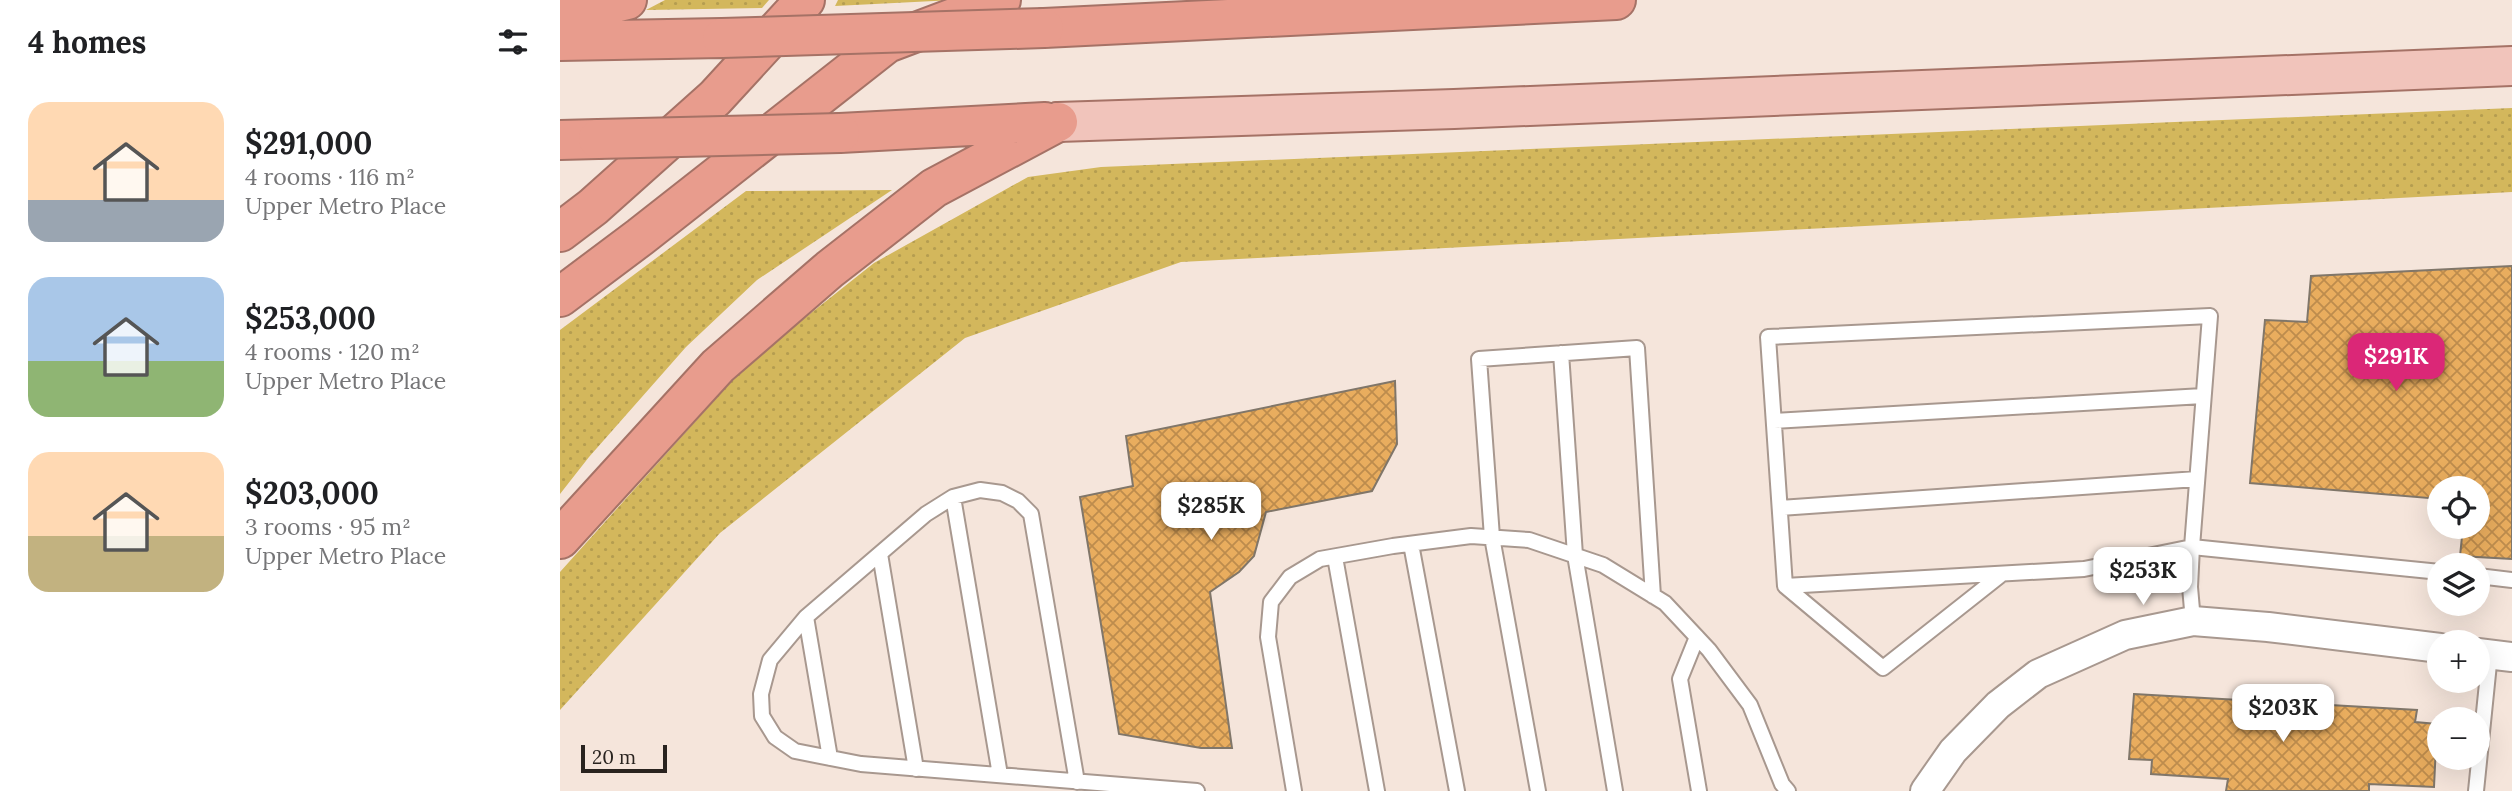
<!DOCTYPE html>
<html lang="en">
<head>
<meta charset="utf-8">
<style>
	body { margin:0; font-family:Lora,serif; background:#f6f6f6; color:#202124; height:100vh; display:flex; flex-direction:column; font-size:26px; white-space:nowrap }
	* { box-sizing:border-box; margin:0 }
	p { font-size:23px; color:#757577 }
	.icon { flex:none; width:38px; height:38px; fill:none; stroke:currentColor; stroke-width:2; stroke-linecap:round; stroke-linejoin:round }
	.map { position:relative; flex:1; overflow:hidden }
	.details { display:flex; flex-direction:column; background:#fff; width:560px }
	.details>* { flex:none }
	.fabs { position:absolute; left:1867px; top:476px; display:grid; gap:14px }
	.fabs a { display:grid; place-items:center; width:63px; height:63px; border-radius:50%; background:#fff; box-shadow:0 7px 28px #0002; font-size:35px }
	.scale { position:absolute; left:21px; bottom:18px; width:86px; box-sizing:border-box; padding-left:7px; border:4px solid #29231f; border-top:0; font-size:19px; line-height:24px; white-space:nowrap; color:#29231f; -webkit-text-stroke:5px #f5e5db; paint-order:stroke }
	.price { position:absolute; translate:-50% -60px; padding:0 16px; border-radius:14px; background:#fff; color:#222; font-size:23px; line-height:46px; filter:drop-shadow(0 2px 4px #0008) }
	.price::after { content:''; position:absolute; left:50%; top:42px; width:21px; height:16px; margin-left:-10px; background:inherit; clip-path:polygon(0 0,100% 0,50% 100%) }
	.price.current { background:#db2777; color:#fff }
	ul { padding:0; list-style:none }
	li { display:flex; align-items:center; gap:21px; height:175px; padding:0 28px }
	li span { display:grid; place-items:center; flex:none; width:196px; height:140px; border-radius:21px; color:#555 }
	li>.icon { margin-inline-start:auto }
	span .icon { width:84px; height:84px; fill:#fffc; stroke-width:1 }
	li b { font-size:30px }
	h2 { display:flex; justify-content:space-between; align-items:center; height:84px; padding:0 28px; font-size:30px }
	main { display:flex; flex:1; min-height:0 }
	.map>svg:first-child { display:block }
	.grass { fill:url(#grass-dots) }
	.building { fill:url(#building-cross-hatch); stroke:#807669; stroke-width:2 }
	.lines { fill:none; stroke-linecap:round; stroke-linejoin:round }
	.service-casing { stroke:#a8988f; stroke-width:18 }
	.minor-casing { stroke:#a8988f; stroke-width:32 }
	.primary-casing { stroke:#a57266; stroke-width:42 }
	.motorway-casing { stroke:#a57266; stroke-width:42 }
	.service { stroke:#fff; stroke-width:14 }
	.minor { stroke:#fff; stroke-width:28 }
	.primary { stroke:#f1c4bb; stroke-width:38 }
	.motorway { stroke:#e89c8d; stroke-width:38 }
	.motorway-bridge-casing { stroke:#a57266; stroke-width:42; stroke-linecap:butt }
	.motorway-bridge { stroke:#e89c8d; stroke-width:38 }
</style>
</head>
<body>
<main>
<section class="details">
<h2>4 homes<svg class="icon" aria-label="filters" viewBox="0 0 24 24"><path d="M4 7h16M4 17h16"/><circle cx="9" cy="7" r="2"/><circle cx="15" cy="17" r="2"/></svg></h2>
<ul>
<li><span style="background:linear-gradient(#ffd9b3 70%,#9aa5b1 0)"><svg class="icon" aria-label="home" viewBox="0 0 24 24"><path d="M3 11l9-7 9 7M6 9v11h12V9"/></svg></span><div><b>$291,000</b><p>4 rooms · 116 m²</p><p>Upper Metro Place</p></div></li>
<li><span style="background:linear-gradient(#a9c7e8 60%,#8fb573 0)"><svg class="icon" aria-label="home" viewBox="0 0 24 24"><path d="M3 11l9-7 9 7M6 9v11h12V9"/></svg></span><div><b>$253,000</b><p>4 rooms · 120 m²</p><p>Upper Metro Place</p></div></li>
<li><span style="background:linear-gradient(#ffd9b3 60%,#c2b280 0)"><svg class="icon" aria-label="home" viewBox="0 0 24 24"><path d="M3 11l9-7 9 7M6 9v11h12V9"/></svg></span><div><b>$203,000</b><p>3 rooms · 95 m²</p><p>Upper Metro Place</p></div></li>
</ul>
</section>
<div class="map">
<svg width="1952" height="791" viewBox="0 0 1952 791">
	<defs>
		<pattern id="grass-dots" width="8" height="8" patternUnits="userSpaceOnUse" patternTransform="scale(1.75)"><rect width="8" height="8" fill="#d3b75c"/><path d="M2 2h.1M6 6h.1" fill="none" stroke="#b59d50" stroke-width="1.8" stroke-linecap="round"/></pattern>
		<pattern id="building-cross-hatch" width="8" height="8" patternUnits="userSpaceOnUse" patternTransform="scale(1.75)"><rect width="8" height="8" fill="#e9ad5e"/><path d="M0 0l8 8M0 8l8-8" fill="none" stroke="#bd8c4d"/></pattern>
	</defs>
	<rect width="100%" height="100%" fill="#f5e5db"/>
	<path class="grass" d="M105 0H209L202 8 86 10Z
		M278 0H394L275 6Z
		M1952 108V192L621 262 405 338 160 533 0 710V572L187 364 314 263 468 177 541 167Z
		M332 190 197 280 126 347 29 457 0 494V330L186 191Z"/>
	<path class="building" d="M1952 266V559L1900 556 1903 527H1918V488H1880V499L1690 483 1705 320 1747 322 1751 276Z
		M835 381 837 444 812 491 706 512 694 556 679 572 650 592 672 748H641L559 734 520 497 573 486 566 436Z
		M1574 694 1857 710 1855 722 1877 724 1874 787 1809 784V791H1666L1668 779 1591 774 1592 760 1569 759Z"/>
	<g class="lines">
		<g class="service-casing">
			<path id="service" d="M1001 353 1015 555 1055 791
				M1214 421 1643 396
				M393 497 440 775
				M1220 508 1637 479
				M851 544 897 791
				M320 554 356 769
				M775 557 817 791
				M1918 576 1952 580
				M1225 586 1323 668 1442 574
				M246 617 270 758
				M1633 621 1630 587 1632 547 1650 316 1208 337 1225 586 1524 569 1632 547 1880 572
				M1137 637 1120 679 1139 791
				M517 782 471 514 458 501 442 493 420 490 393 497 366 514 246 617 210 660 201 694 202 716 215 737 235 751 301 764 637 791
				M734 791 708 637 711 602 730 577 760 559 833 546 911 536 969 540 1043 565 1105 603 1149 650 1190 705 1222 784 1228 791
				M978 791 932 537 919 359 1077 348 1093 596
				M1916 791 1930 654"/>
		</g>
		<g class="minor-casing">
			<path id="minor" d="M1918 653 1952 657
				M1365 791 1393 751 1438 705 1478 674 1565 635 1633 621 1708 627 1880 648"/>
		</g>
		<g class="primary-casing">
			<path id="primary" d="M498 122 894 109 1952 66"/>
		</g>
		<g class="motorway-casing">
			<path id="motorway" d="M0 16 67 0
				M484 28 1056 0
				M0 41 162 38
				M280 133 485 122
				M0 140 38 139
				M0 232 33 207 155 98 245 0
				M0 297 80 237 327 43 441 0
				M0 539 158 366 270 269 374 188 498 122"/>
		</g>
		<use href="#service" class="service"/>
		<use href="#minor" class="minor"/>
		<use href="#primary" class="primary"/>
		<use href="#motorway" class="motorway"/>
		<g class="motorway-bridge-casing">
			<path id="motorway-bridge" d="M162 38 484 28
				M38 139 280 133"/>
		</g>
		<use href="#motorway-bridge" class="motorway-bridge"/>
	</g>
</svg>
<div class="fabs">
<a><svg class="icon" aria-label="locate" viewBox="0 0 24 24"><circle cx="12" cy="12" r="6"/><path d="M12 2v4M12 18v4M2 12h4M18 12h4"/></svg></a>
<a><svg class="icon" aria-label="layers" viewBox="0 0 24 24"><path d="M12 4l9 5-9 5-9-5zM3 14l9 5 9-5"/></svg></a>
<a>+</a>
<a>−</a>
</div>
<div class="scale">20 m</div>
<b class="price current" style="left:1836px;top:393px">$291K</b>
<b class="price" style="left:651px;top:542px">$285K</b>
<b class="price" style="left:1583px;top:607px">$253K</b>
<b class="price" style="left:1723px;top:744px">$203K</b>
</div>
</main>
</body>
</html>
